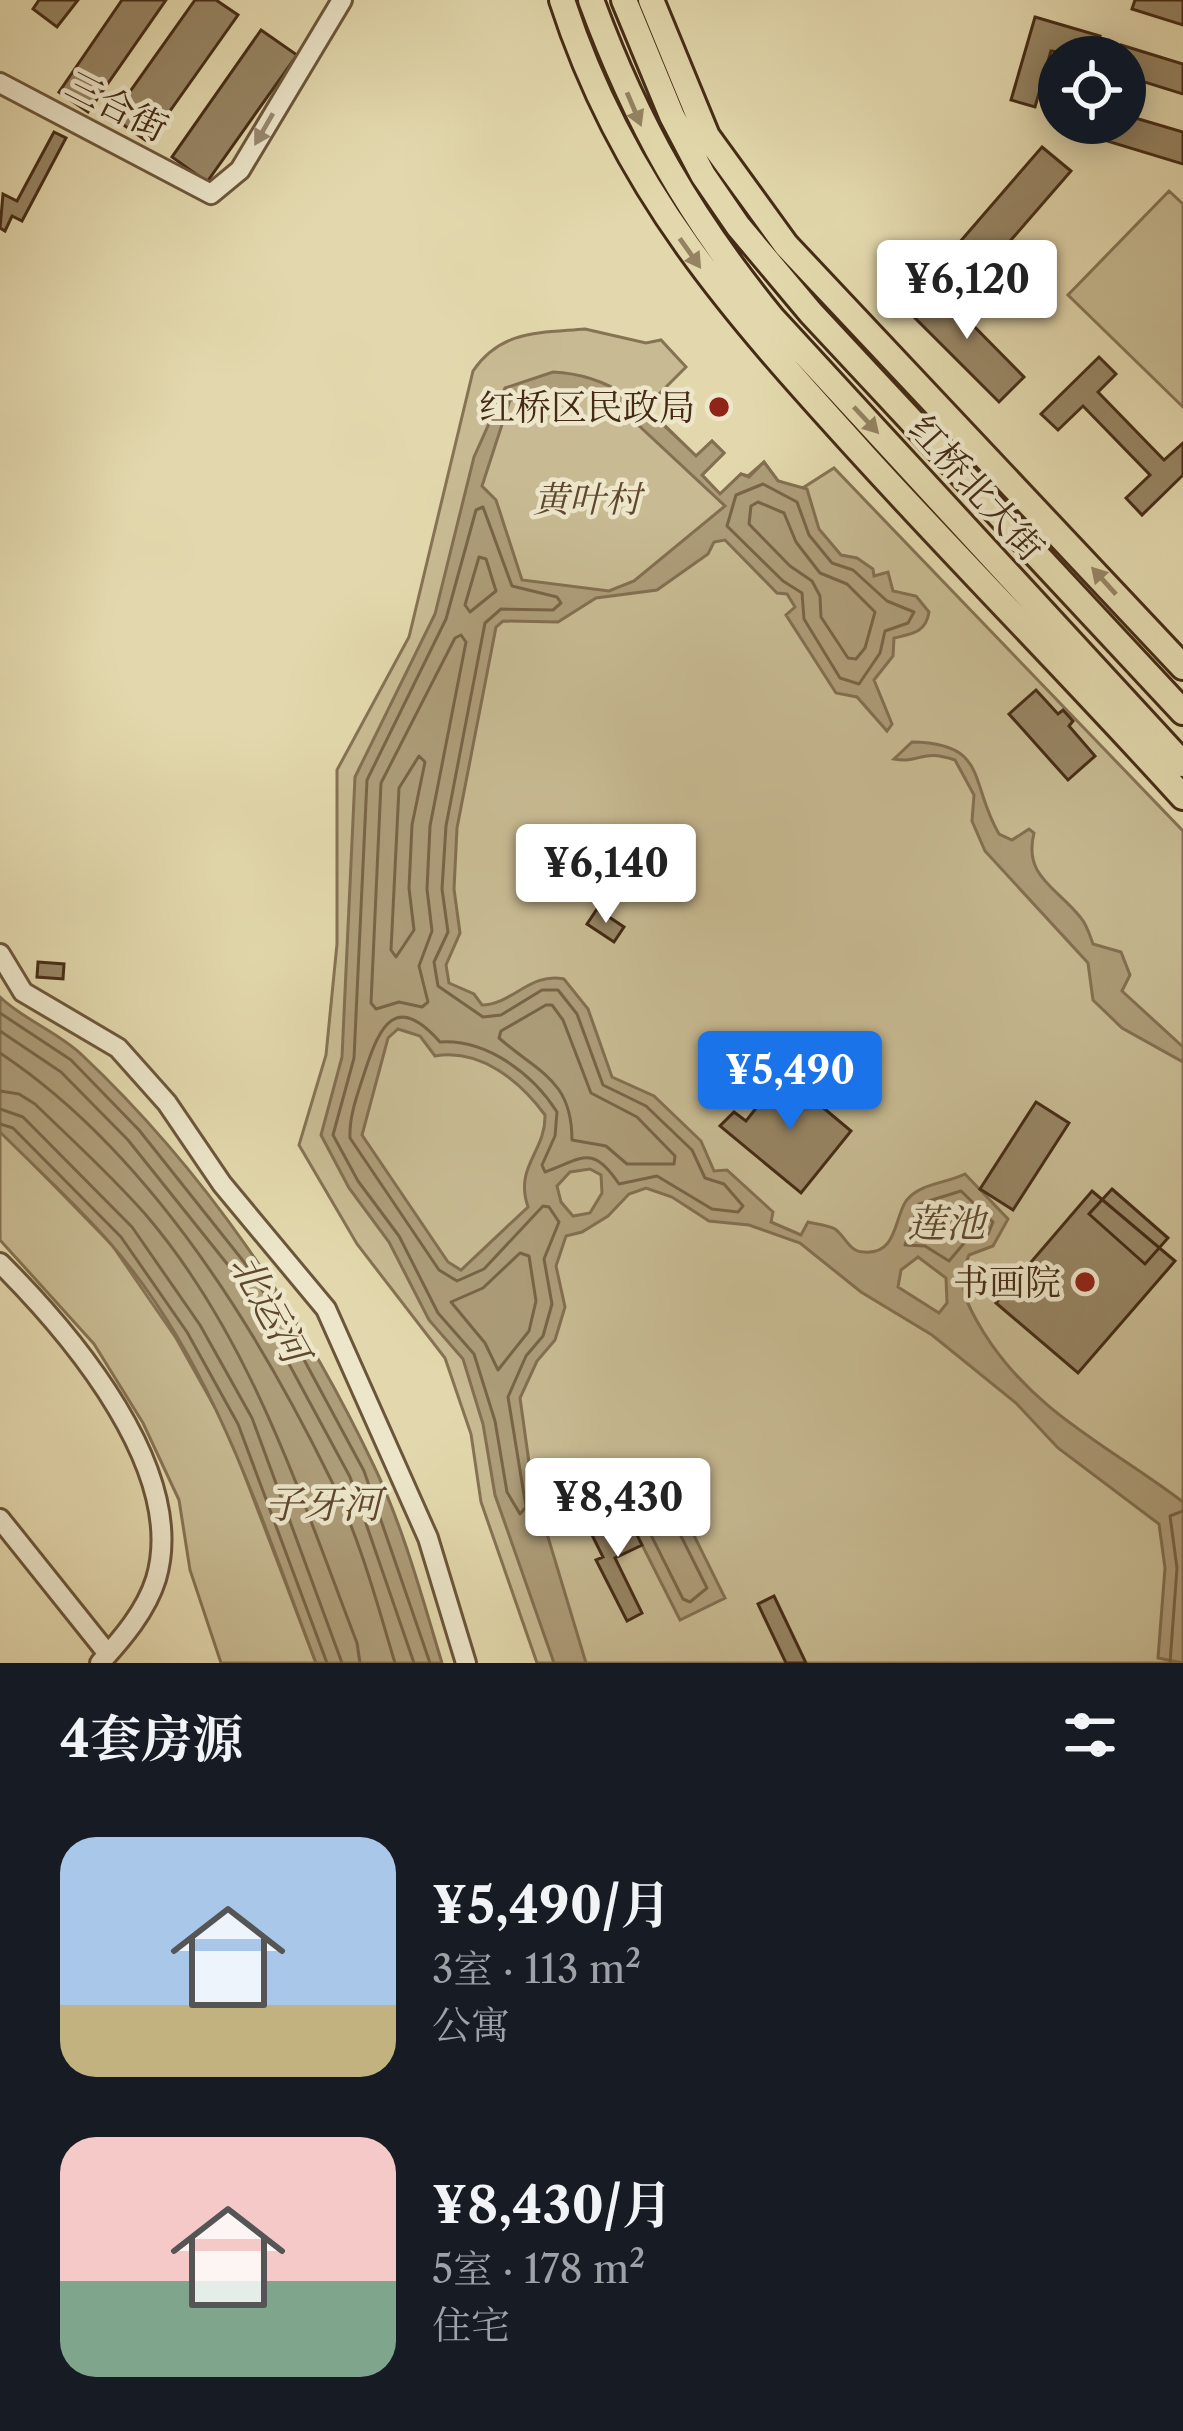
<!DOCTYPE html>
<html lang="zh">
<head>
<meta charset="utf-8">
<style>
	body { margin:0; font-family:"Libre Caslon Text","Noto Serif SC",serif; background:#20242c; color:#f1f3f6; height:100vh; display:flex; flex-direction:column; font-size:45px; white-space:nowrap }
	* { box-sizing:border-box; margin:0 }
	p { font-size:39px; color:#9ea1a6 }
	.icon { flex:none; width:66px; height:66px; fill:none; stroke:currentColor; stroke-width:2; stroke-linecap:round; stroke-linejoin:round }
	.map { position:relative; height:1663px; overflow:hidden }
	.details { display:flex; flex-direction:column; background:#171b24; flex:1 }
	.details>* { flex:none }
	.controls { position:absolute; left:1038px; top:36px; display:grid; gap:24px }
	.controls a { display:grid; place-items:center; width:108px; height:108px; border-radius:50%; background:#171b24; box-shadow:0 6px 30px #0003; font-size:60px }
	.price { position:absolute; translate:-50% -102px; padding:0 27px; border-radius:12px; background:#fff; color:#222; font-size:39px; line-height:78px; filter:drop-shadow(0 3px 6px #0008) }
	.price::after { content:''; position:absolute; left:50%; top:72px; width:36px; height:27px; margin-left:-18px; background:inherit; clip-path:polygon(0 0,100% 0,50% 100%) }
	.price.on { background:#1a73e8; color:#fff }
	ul { padding:0; list-style:none }
	li { display:flex; align-items:center; gap:36px; height:300px; padding:0 60px }
	li span { display:grid; place-items:center; flex:none; width:336px; height:240px; border-radius:36px; color:#555 }
	li>.icon { margin-inline-start:auto }
	span .icon { width:144px; height:144px; fill:#fffc; stroke-width:1 }
	li b { font-size:51px }
	h2 { display:flex; justify-content:space-between; align-items:center; height:144px; padding:0 60px; font-size:51px }
	.map>svg:first-child { display:block }
	.green { fill:#c8bb93; stroke:#867354; stroke-width:3 }
	.water { fill:#ad9d79; stroke:#836f51; stroke-width:3; fill-rule:evenodd }
	.lines { fill:none; stroke-linecap:round; stroke-linejoin:round }
	.shore { stroke:#796447; stroke-width:3 }
	.building { fill:#978564; stroke:#452b15; stroke-width:3 }
	.minor-casing { stroke:#6c563b; stroke-width:24 }
	.major-casing { stroke:#452b15; stroke-width:30 }
	.minor { stroke:#ede6ca; stroke-width:18 }
	.major { stroke:#e3d8ad; stroke-width:24 }
	.oneway { fill:#948261 }
	.oneway2 { fill:#998870 }
	.poi-dot { fill:#8f2418; stroke:#ede6ca; stroke-width:4.5 }
	.labels { text-anchor:middle; dominant-baseline:central; stroke-width:9; stroke-linejoin:round; paint-order:stroke }
	.street-label { font-size:36px; fill:#452b15; stroke:#ede6ca }
	.poi-label { font-size:36px; fill:#452b15; stroke:#ede6ca; text-anchor:end }
	.park-label { font-size:36px; font-style:italic; fill:#5f482e; stroke:#ede6ca }
	.water-label { font-size:39px; font-style:italic; fill:#5f482e; stroke:#ede6ca }
</style>
</head>
<body>
<div class="map">
<svg width="1183" height="1663" viewBox="0 0 1183 1663">
	<rect width="100%" height="100%" fill="#e3d8ad"/>
	<filter id="stains"><feTurbulence type="fractalNoise" baseFrequency=".00167" numOctaves="4"/><feColorMatrix values="0 0 0 0 .2 0 0 0 0 .09 0 0 0 0 .02 0 0 0 .5 -.17"/></filter>
	<radialGradient id="worn" r=".72"><stop offset=".6" stop-color="#630" stop-opacity="0"/><stop offset="1" stop-color="#630" stop-opacity=".3"/></radialGradient>
	<path class="green" d="M1169 191 1183 204V407L1068 295Z
		M585 329 646 343 661 340 686 367 646 407 696 456 712 441 724 453 702 475 720 494 741 474 748 476 764 462 778 481 801 489 834 468 1183 831V1663H537L481 1502 471 1434 445 1358 357 1244 299 1145 326 1055 337 944V770L409 637 473 371C501 330 539 333 585 329Z
		M0 1130 112 1245 176 1338 227 1429 316 1663H221L190 1570 179 1500 143 1423 94 1344 0 1240Z"/>
	<path class="water" d="M553 372C618 375 652 414 696 456L712 441 724 453 702 475 720 494 741 474 749 477 764 462 778 481 807 489 819 529 841 555 857 558 873 569 874 576 888 572 893 591 916 596 929 612C926 633 911 634 894 638L893 656 874 680 892 724 887 731 857 697 836 693 786 615 795 607 787 594 777 593 725 540 714 542 708 554 657 590 596 598 558 622 503 621 496 627 457 828 454 889 460 933 446 965 449 983 474 994 482 1005C513 1004 530 972 564 979L588 1009 612 1077 654 1096 701 1141 714 1171 727 1170 773 1212 771 1222 801 1235 808 1222C816 1224 828 1225 835 1229 846 1237 849 1252 864 1252 897 1255 894 1219 906 1201 919 1183 948 1183 965 1174L1008 1219 993 1246 969 1255C955 1285 968 1307 984 1333 1035 1414 1111 1447 1183 1502V1663L1158 1658 1165 1568 1159 1524 1058 1448 1016 1403 932 1335 861 1292 800 1243 749 1225 709 1221 672 1197 646 1188 629 1194 608 1216 582 1232 566 1236 556 1266 565 1307 555 1340 537 1361 520 1398 532 1484 586 1663H554L495 1495 483 1424 463 1359 429 1320 389 1242 349 1188 321 1135 342 1057 355 777 435 614 474 457 505 388ZM606 395 725 506 634 581 609 591 522 580 496 500 482 486 510 400ZM398 1029 420 1036 435 1056C480 1048 520 1081 545 1115 546 1152 514 1166 528 1207L461 1270 448 1262 362 1135 388 1038ZM590 1169 601 1175 602 1193 590 1213 573 1216 561 1202 557 1186 570 1172ZM918 1257 946 1278 947 1303 939 1313 898 1287 901 1270Z
		M912 742C989 743 969 783 999 834L1012 840 1029 829 1034 833C1023 877 1057 887 1081 918 1087 925 1090 936 1093 944L1121 952 1130 975 1122 991 1183 1047V1062L1122 1028 1093 1000 1088 963 985 851 972 821 974 795 955 760C921 748 921 764 894 759Z
		M0 997C24 1020 58 1032 82 1055 204 1170 301 1313 373 1464 403 1526 422 1597 442 1663H316C261 1519 214 1362 110 1243 76 1204 37 1169 0 1132Z
		M671 1489 725 1598 680 1620 625 1511Z"/>
	<g class="lines">
		<path class="shore" d="M763 484 797 502 809 535 832 563 853 570 887 601 914 612 908 623 885 631 880 653 859 684 840 678 804 619 802 593 783 581 727 526 736 495Z
			M758 502 784 513 796 542 820 573 847 584 875 612 865 648 856 659 848 658 821 617 820 596 812 581 790 566 749 524 751 506Z
			M483 507 512 586 557 597 561 603 553 610 501 609 485 623 446 826 442 889 448 932 434 962 438 986 483 1017 501 1015 542 990H558L577 1014 603 1085 646 1106 692 1150 705 1178 724 1184 743 1206 738 1212 712 1209 657 1176 619 1184C592 1143 582 1159 545 1172L542 1165 555 1136 557 1112C533 1074 487 1039 440 1042 396 992 380 1025 365 1071 358 1093 349 1115 350 1138L439 1270 457 1281 484 1269 543 1206 549 1207 559 1222 544 1259 552 1304 543 1336 526 1356 508 1397 526 1507 520 1514 507 1492 495 1421 474 1354 438 1313 399 1236 358 1181 333 1135 354 1058 367 780 446 619 476 510Z
			M479 557 486 559 496 591 470 612 465 605Z
			M461 635 466 642 430 826 427 889 432 931 419 966 428 1002 422 1007 399 1002 376 1009 371 1003 381 783 455 638Z
			M419 756 425 762 412 825 409 888 414 930 396 957 391 950 399 788Z
			M546 1005H552L563 1020 591 1093 637 1117 675 1156 674 1164H627L606 1146 572 1140C572 1080 539 1073 499 1038L501 1031Z
			M0 1013 71 1060 139 1130 244 1262 288 1330 364 1471 430 1663
			M0 1031 61 1072 128 1140 232 1270 275 1338 350 1477 414 1663
			M0 1053C146 1150 256 1326 332 1482 360 1539 377 1603 395 1663
			M0 1091 19 1094 35 1104C72 1140 112 1176 146 1215 251 1338 300 1495 357 1643L360 1663
			M0 1109 23 1117 132 1227 200 1325 252 1418 342 1663
			M0 1124 13 1128 121 1237 187 1332 238 1424 327 1663
			M961 1191 993 1222 988 1234 965 1242 949 1261 925 1246 905 1245 919 1204Z
			M520 1253 529 1256 536 1301 529 1331 498 1370 485 1343 451 1302 483 1288Z
			M661 1508 668 1510 707 1588 690 1602 683 1599 644 1521 646 1515Z
			M1170 1663 1177 1568 1170 1516 1183 1511"/>
	</g>
	<path class="building" d="M39 0H78L57 27 33 9Z
		M122 0H166L88 112 59 92Z
		M195 0H216L238 15 148 142 112 117Z
		M1135 0H1183V25L1132 9Z
		M1035 17 1100 36 1094 57 1051 51 1035 107 1011 100Z
		M261 30 297 55 207 182 172 157Z
		M1121 45 1183 64V94L1125 76V57H1117Z
		M1125 115 1183 132V164L1061 127 1062 123H1125Z
		M54 132 66 138 22 221 12 216 5 231 0 228 3 194 17 201Z
		M1042 147 1071 171 998 255 1009 265 985 292 946 258Z
		M949 281 967 299 957 309 1024 377 999 402 913 316Z
		M1099 357 1116 374 1098 392 1164 460 1183 443V475L1142 515 1126 498 1150 475 1083 406 1058 430 1041 414Z
		M1036 690 1058 714 1063 710 1073 721 1069 726 1095 756 1068 780 1009 714Z
		M597 909 624 927 614 942 587 924Z
		M38 962 64 964 63 979 37 977Z
		M783 1074 851 1131 801 1193 720 1126 734 1112 746 1121Z
		M1036 1102 1069 1123 1013 1210 980 1189Z
		M1112 1189 1168 1238 1145 1264 1089 1214Z
		M1092 1191 1175 1261 1078 1373 996 1303Z
		M625 1511 642 1545 615 1558 642 1613 627 1621 596 1560 603 1557 591 1533Z
		M774 1596 806 1663H786L758 1604Z"/>
	<g class="lines">
		<g class="minor-casing">
			<path id="minor" d="M0 83 211 194 240 170 342 0
				M0 954 23 992 118 1048 167 1103 222 1184 326 1309 428 1538 466 1663
				M0 1263C72 1335 188 1471 156 1579 146 1611 122 1639 100 1663
				M0 1519 108 1654"/>
		</g>
		<g class="major-casing">
			<path id="major" d="M562 0C623 190 735 314 866 458 970 572 1079 682 1183 797
				M591 0C637 125 689 216 773 319L1183 764
				M624 0 672 116 703 175 738 226 811 313 1183 712
				M651 0 707 136 786 245 1183 667"/>
		</g>
		<use href="#minor" class="minor"/>
		<use href="#major" class="major"/>
	</g>
	<defs><path id="oneway-solid" d="M-6-.8H1V-3.2L6.5 0L1 3.2V.8H-6Z" transform="scale(3)"/></defs>
	<g class="oneway">
		<use href="#oneway-solid" transform="translate(634 109) rotate(67)"/>
		<use href="#oneway-solid" transform="translate(690 253) rotate(55)"/>
		<use href="#oneway-solid" transform="translate(866 420) rotate(47)"/>
		<use href="#oneway-solid" transform="translate(1104 581) rotate(-132)"/>
	</g>
	<use class="oneway2" href="#oneway-solid" transform="translate(264 129) rotate(120)"/>
	<g class="poi-dot">
		<circle cx="719" cy="407" r="12"/>
		<circle cx="1085" cy="1282" r="12"/>
	</g>
	<g class="labels">
		<g class="street-label">
			<text transform="translate(117 106) rotate(27)">三合街</text>
			<text transform="translate(977 488) rotate(48)">红桥北大街</text>
		</g>
		<g class="poi-label">
			<text x="695" y="407">红桥区民政局</text>
			<text x="1061" y="1282">书画院</text>
		</g>
		<g class="park-label">
			<text x="587" y="499">黄叶村</text>
		</g>
		<g class="water-label">
			<text x="946" y="1223">莲池</text>
			<text transform="translate(270 1308) rotate(61)">北运河</text>
			<text x="323" y="1504">子牙河</text>
		</g>
	</g>
	<rect width="100%" height="100%" filter="url(#stains)"/>
	<rect width="100%" height="100%" fill="url(#worn)"/>
</svg>
<div class="controls">
<a><svg class="icon" aria-label="locate" viewBox="0 0 24 24"><circle cx="12" cy="12" r="6"/><path d="M12 2v4M12 18v4M2 12h4M18 12h4"/></svg></a>
</div>
<b class="price" style="left:967px;top:342px">¥6,120</b>
<b class="price" style="left:606px;top:926px">¥6,140</b>
<b class="price on" style="left:790px;top:1133px">¥5,490</b>
<b class="price" style="left:618px;top:1560px">¥8,430</b>
</div>
<section class="details">
<h2>4套房源<svg class="icon" aria-label="filters" viewBox="0 0 24 24"><path d="M4 7h16M4 17h16"/><circle cx="9" cy="7" r="2"/><circle cx="15" cy="17" r="2"/></svg></h2>
<ul>
<li><span style="background:linear-gradient(#a9c7e8 70%,#c2b280 0)"><svg class="icon" aria-label="home" viewBox="0 0 24 24"><path d="M3 11l9-7 9 7M6 9v11h12V9"/></svg></span><div><b>¥5,490/月</b><p>3室 · 113 m²</p><p>公寓</p></div></li>
<li><span style="background:linear-gradient(#f6c9c9 60%,#7fa58c 0)"><svg class="icon" aria-label="home" viewBox="0 0 24 24"><path d="M3 11l9-7 9 7M6 9v11h12V9"/></svg></span><div><b>¥8,430/月</b><p>5室 · 178 m²</p><p>住宅</p></div></li>
</ul>
</section>
</body>
</html>
